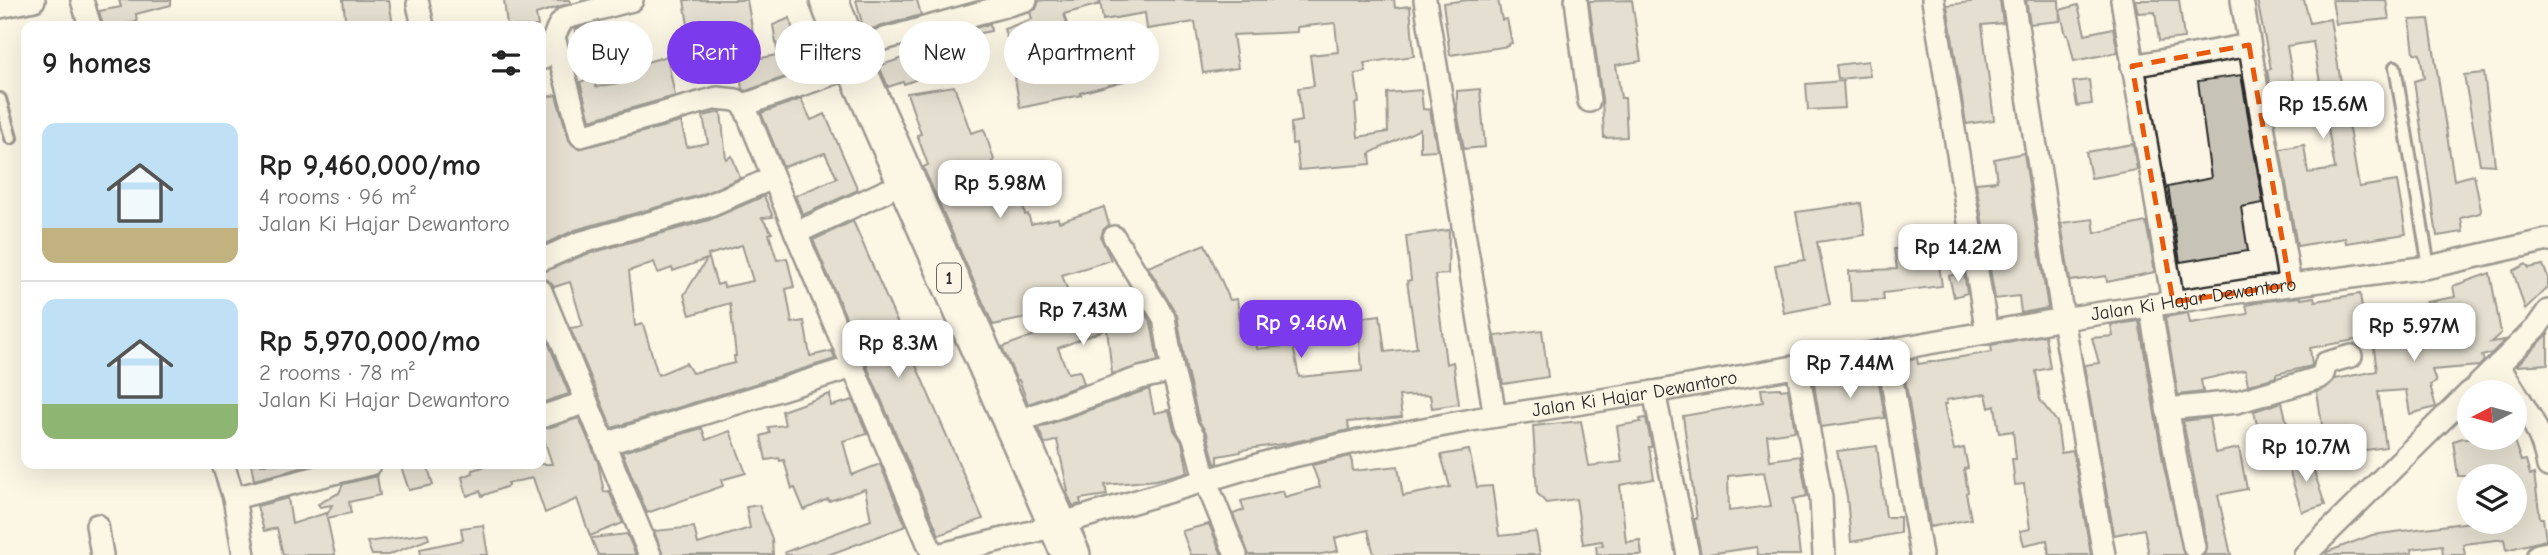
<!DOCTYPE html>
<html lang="en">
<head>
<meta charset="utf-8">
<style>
	body { margin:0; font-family:"Comic Neue",sans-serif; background:#f2f2f2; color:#222; height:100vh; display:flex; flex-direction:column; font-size:26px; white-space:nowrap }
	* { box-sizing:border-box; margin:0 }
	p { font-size:23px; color:#767676 }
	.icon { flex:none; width:38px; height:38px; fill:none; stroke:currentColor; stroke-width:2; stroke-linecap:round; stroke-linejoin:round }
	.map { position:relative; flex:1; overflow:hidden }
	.details { position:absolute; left:21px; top:21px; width:525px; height:448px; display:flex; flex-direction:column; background:#fff; border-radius:14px; box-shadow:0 7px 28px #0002 }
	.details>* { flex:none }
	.top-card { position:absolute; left:567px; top:21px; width:665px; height:63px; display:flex; gap:14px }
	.needle { width:46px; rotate:264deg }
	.fabs { position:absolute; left:2457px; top:380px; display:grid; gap:14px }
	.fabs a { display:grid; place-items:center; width:70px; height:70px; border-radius:50%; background:#fff; box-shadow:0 7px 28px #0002; font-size:35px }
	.price { position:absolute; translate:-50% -60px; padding:0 16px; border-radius:14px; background:#fff; color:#222; font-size:23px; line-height:46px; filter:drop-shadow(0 2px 4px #0008) }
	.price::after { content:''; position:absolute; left:50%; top:42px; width:21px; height:16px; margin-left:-10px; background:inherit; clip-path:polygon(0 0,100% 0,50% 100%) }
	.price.on { background:#7c3aed; color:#fff }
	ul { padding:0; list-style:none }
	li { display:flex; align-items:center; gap:21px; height:175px; padding:0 21px }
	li+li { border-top:2px solid #e0e0e0 }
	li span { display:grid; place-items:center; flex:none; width:196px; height:140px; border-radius:14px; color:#555 }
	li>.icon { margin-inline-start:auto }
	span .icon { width:84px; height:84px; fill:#fffc; stroke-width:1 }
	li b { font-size:30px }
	h2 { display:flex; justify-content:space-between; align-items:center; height:84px; padding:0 21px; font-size:30px }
	.chip { padding:0 24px; border-radius:32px; background:#fff; box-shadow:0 7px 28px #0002; font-size:24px; line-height:63px }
	.chip.on { background:#7c3aed; color:#fff }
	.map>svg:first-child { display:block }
	.building { fill:#c8c3b7; stroke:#2b2b2b; stroke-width:2; fill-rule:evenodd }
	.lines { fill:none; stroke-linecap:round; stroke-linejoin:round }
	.lane-casing { stroke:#2b2b2b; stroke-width:16 }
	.street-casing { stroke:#2b2b2b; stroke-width:26 }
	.highway-casing { stroke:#2b2b2b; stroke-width:42 }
	.lane { stroke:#fcf5e5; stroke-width:10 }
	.street { stroke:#fcf5e5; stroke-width:21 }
	.highway { stroke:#fcf5e5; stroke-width:37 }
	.marked { fill:none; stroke:#e8590c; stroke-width:5; stroke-dasharray:14 9; stroke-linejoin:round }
	.labels { text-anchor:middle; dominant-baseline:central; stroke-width:5; stroke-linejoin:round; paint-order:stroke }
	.shield { fill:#fcf5e5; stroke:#6a6863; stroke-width:2 }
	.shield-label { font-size:18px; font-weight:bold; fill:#2b2b2b }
	.street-label { font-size:19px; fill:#2b2b2b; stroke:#fcf5e5 }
</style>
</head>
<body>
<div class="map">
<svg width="2548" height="555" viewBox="0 0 2548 555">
	<rect width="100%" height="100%" fill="#fcf5e5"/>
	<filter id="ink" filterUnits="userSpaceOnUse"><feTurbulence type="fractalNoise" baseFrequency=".0143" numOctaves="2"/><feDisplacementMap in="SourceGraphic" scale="14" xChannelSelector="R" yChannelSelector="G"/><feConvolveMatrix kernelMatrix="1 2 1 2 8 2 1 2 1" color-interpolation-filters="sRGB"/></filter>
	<g filter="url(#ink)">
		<path class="building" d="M119 0H171V5L136 14 137 22 124 24V26H103L99 11 121 7Z
			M343 0H389L393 26H346Z
			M504 0H570L571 3 536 14 538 26H507Z
			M684 0H747L753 33 716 39 712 31 713 40 691 44Z
			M856 0H917L921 15 864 31Z
			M1043 0H1099L1100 4 1064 14 1078 60 1138 44 1146 75 1080 93 1081 95 1020 108 1015 78 1041 74 1032 43 1011 50 1004 29 1032 19 1030 12 1036 9 1039 1Z
			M1100 0H1394L1395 8 1410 6 1414 56 1364 63 1366 72 1355 74 1359 103 1355 104 1358 137 1388 132 1387 93 1421 90 1423 109 1430 110 1437 150 1420 151V129L1370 153 1371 164 1299 170 1296 143 1292 144 1291 123 1302 121 1298 88 1314 86 1310 55 1338 52 1335 23 1297 27V32L1233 35 1238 68 1203 73 1195 22 1147 29 1145 13 1103 20Z
			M1468 0H1498L1502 20 1507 19 1512 43 1509 44V46L1450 55 1443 3Z
			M1632 0 1641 61 1616 65 1621 98H1625L1627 137 1604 138 1602 99 1589 1Z
			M1985 0H2000L2003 23 1982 25 1994 120 1966 124 1947 5Z
			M2026 0H2059L2060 21 2030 24Z
			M2135 0H2179L2184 38 2159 41 2155 12 2138 13Z
			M2257 0H2304L2310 23 2330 19 2359 187 2397 181 2406 234 2346 243 2345 238 2297 246 2280 149 2304 145 2308 173 2335 169 2313 42 2287 46 2299 116 2276 120 2267 70 2271 69Z
			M2332 0H2386L2389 19 2336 24Z
			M2078 5 2085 34 2113 28 2118 52 2074 61 2068 35H2066L2060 10Z
			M790 18 802 71 746 91 742 89 738 62 778 55 773 25Z
			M2429 19 2454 180 2474 175 2481 210 2480 213 2461 218 2463 232 2437 236 2414 81 2424 78 2420 54 2414 53 2410 20Z
			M592 24 597 51 578 54 575 29Z
			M990 24 991 31 965 36 971 63 948 68 904 84 903 82 888 87 879 66 934 47 932 39Z
			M667 56 675 96 590 120 580 82 594 78 596 87 630 81 627 68Z
			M1868 61 1870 76 1838 79 1836 65Z
			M2484 73 2495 165 2480 164 2464 75Z
			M2241 75 2263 203 2241 207 2248 251 2180 262 2168 187 2211 178 2198 81Z
			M2089 80 2092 104 2077 106 2073 82Z
			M1843 81 1845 108 1808 110 1806 84Z
			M954 86 971 133 984 129 994 160 989 166 991 172 987 173 992 203 1021 196 1025 215 1028 214 1031 224 1058 218 1059 222 1104 207 1109 225 1103 230 1101 238 1111 260 1062 275 1074 308 993 325 923 167 928 165 917 135 921 134 907 93Z
			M1480 89 1485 147 1464 149 1457 111V91Z
			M556 95 569 140 578 149 681 122 687 147 708 143 703 116 721 112 726 159 732 156 740 178 701 195 575 230 541 246V98Z
			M801 99 811 120 825 114 858 190 803 215 795 196 837 178 825 153 783 167 761 113Z
			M2133 144 2137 170 2091 178 2086 152Z
			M2024 153 2048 308 2021 313 2019 296 1995 299 1976 183 1997 181 1994 159Z
			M764 196 773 217 762 218 772 233 769 234 777 260 787 258 794 287 786 289 792 323 804 321 810 356 832 351 835 359 612 428 570 328 583 326 570 282 554 287 548 280 541 278V273L584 255 709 220ZM742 245 753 281 724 287 723 283 717 285 708 255ZM707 259 684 295 690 315 730 303 736 356H734L735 363 692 373 686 363 658 375 643 324 635 326 629 271 654 262 658 273 672 268 673 271Z
			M1861 203 1865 235 1817 242 1830 304 1784 313 1775 265 1805 260 1796 212Z
			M2093 219 2095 233 2146 222 2155 272 2107 282 2106 276 2070 281 2061 223Z
			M853 221 983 519 939 535 813 240Z
			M1449 230 1448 274 1435 275 1446 364 1453 362 1459 404 1432 408 1430 395 1399 396 1402 417 1348 422 1349 430 1289 443 1241 450V452L1218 456V463L1215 464 1207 434 1199 421 1186 368 1177 315 1148 267 1205 244 1230 300 1237 299 1242 335 1256 333 1257 349 1293 345 1299 377 1362 371 1358 318 1380 315 1385 352 1417 348 1407 281 1411 280 1406 236Z
			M1936 243 1942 286 1883 293 1884 300 1851 301 1849 271 1897 269 1894 249Z
			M2526 264 2529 268 2543 265 2548 278V287L2525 309 2513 271Z
			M1964 272 1967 293 1954 297 1949 276Z
			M2490 273 2501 333 2491 342 2505 340 2492 353 2482 356 2484 361 2479 366 2432 370 2436 382 2430 385 2436 407 2410 414 2406 390 2378 392 2386 447 2353 452 2350 428 2323 431 2317 392 2326 388 2335 379 2377 371 2372 334 2433 327 2426 302 2455 297 2453 286Z
			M1130 288 1151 323 1158 361 1112 374 1107 329 1058 348 1068 373 1080 371 1084 384 1028 404 1019 380 1017 381 1002 347 1107 309 1104 299Z
			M2360 294 2366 338 2310 348 2312 366 2276 374V377L2248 385 2245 370 2201 380 2203 392 2178 395 2165 317 2188 313 2190 323 2248 314 2246 305 2266 301 2301 297V299L2314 297 2315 301Z
			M2139 321 2164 467 2184 555H2149L2144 529 2114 535 2084 365 2099 363 2092 338 2113 336 2111 325Z
			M1542 330 1548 377 1503 384 1495 336Z
			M544 332 569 394 541 403V333Z
			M2548 334V364L2516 366Z
			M2045 335 2050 368 2036 371 2040 400 2057 422 2061 453 2073 451 2091 555H2049L2047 540 2024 545 2020 531 2030 529 2024 484 2015 485 2012 459H2016L2013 431 1999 433 1995 406 1989 408 1986 394 1946 400 1947 404 1944 405 1954 450 1964 448 1968 468 1964 469 1968 492 1966 493 1971 519 1930 527 1902 361 1917 358 1918 364 1992 352 1991 345Z
			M1877 371 1885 418 1821 427 1814 384Z
			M1780 388 1781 390 1788 389 1795 431 1767 435 1770 460 1800 456 1807 496 1793 499 1800 555H1758L1757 547 1701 555 1695 523 1694 519H1697L1683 416 1763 402 1761 389ZM1764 472 1771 506 1729 511 1728 476Z
			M1149 389 1154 413 1169 410 1174 430 1182 442 1188 472 1156 480 1105 485 1107 495 1080 499 1081 504 1073 506 1066 491H1068L1057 440 1045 444 1038 428Z
			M830 394 831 406 853 400 867 434 843 441 852 475 880 464 906 526 828 555H786L785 552 871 520 865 489 829 501 828 499 804 510 795 488 792 489 784 460 780 461 779 458 766 460 761 436 770 433 768 427 785 425 782 411Z
			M2282 402 2289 432 2260 439 2254 411Z
			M579 418 598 462 604 492 609 491 623 523 590 536 577 499 545 513 533 478 508 483V486L482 496 480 491 467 496 462 477 473 473 472 470 495 464H552L541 430Z
			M1646 418 1652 447H1649L1654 479 1620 485 1626 542 1640 540 1642 555H1597L1596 546 1603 545 1602 541 1583 544 1576 499 1546 503 1537 493 1533 426 1581 421 1589 466 1622 462 1617 426 1641 422 1640 419Z
			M2209 418 2215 453 2239 448 2247 489 2218 495 2231 555H2204L2207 544 2183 421Z
			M702 428 706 440 730 431 746 473 721 480 723 486 647 513 622 452Z
			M2463 438H2513L2521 461 2526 460 2530 475 2534 474 2540 518H2543L2546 540 2506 550 2504 539 2463 544 2465 555H2443L2442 545 2411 549 2412 553 2395 555H2326L2327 552 2372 535 2471 522H2515V476H2458L2453 441Z
			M1877 446 1886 517H1900V533L1851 542 1847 497 1837 451Z
			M1469 450 1477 487 1492 486 1499 536 1536 532 1540 555H1374L1368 530 1335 538 1338 551 1316 555H1249L1233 514 1244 510 1241 501 1283 491 1285 497 1320 487 1312 465 1351 456 1353 471 1398 466 1403 496 1450 487 1441 455Z
			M2309 456 2325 505 2302 512 2287 463Z
			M251 464H317L254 480Z
			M400 464H427L433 485 409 490Z
			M377 476 380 495 349 502 351 513 327 518 335 555H283L277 528 264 531 257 506 288 498 292 524 326 513 327 515 332 505 320 507 318 504 339 493 343 484Z
			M759 505 772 539 773 555H663L654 531 694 527 698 544 750 528 746 507Z
			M1209 524 1222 555H1191L1182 531Z
			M483 525 488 555H421L420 549 463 540 461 528Z
			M427 533 429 539 388 555H372L367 542Z
			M627 534 636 555H598L591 538Z"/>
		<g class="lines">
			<g class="lane-casing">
				<path id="lane" d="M2395 67 2429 267
					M0 99 11 138"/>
			</g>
			<g class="street-casing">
				<g id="street">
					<path d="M82 0 90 26"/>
					<path d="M1425 0 1495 416"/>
					<path d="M1576 0 1589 101"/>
					<path d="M1933 0 1987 333"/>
					<path d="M2013 0 2063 319 2104 555"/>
					<path d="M2122 0 2173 302"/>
					<path d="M2242 0 2290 285"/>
					<path d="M418 4 423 26"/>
					<path d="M0 7 34 0"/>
					<path d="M555 41 581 136 717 98 736 100 744 105 796 233 933 555"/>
					<path d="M848 49 1026 0"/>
					<path d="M541 59C556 47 552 30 565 18L632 0"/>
					<path d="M2132 66 2249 45"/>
					<path d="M744 105 838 72"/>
					<path d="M796 233 886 191"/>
					<path d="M1114 237 1164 318 1173 371 1187 426 1194 437 1205 479 1236 555"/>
					<path d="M541 260 579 243 705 207 773 178"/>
					<path d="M541 291 650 555"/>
					<path d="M2150 305 2177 465 2194 547"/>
					<path d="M1887 350 1921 555"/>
					<path d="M2498 365C2518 397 2542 428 2548 466"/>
					<path d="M1797 366 1821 498 1824 555"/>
					<path d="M1654 392 1688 555"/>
					<path d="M2471 392 2536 328 2548 311"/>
					<path d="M2167 409 2237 402 2318 378 2323 374 2326 363 2351 356"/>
					<path d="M541 417 587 402"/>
					<path d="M1013 423 1140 378 1173 371"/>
					<path d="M605 444 853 367"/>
					<path d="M223 464 234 498 244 555"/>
					<path d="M234 498 370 464"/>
					<path d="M97 525 102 555"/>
					<path id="s1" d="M938 555 1036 531 1271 461 1359 441 1477 419 1654 392 2063 319 2251 290 2429 267 2548 240"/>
					<path d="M2305 555 2469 393"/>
					<path d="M2538 555 2548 553"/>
				</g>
			</g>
			<g class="highway-casing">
				<path id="highway" d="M829 0 848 49 1071 555"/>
			</g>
			<use href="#lane" class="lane"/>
			<use href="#street" class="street"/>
			<use href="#highway" class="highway"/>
		</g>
	</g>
	<path d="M0 0H2548V555H0ZM2249 45 2290 285 2173 302 2132 66Z" fill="#fcf5e5" fill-opacity=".55" fill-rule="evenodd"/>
	<path class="marked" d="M2249 45 2290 285 2173 302 2132 66Z"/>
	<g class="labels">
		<rect class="shield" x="937" y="263.5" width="24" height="29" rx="5"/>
		<g class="shield-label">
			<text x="949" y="278">1</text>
		</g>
		<g class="street-label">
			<text stroke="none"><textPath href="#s1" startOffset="1283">Jalan Ki Hajar Dewantoro</textPath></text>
			<text stroke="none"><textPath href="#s1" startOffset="716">Jalan Ki Hajar Dewantoro</textPath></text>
		</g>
	</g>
</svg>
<div class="fabs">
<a><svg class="needle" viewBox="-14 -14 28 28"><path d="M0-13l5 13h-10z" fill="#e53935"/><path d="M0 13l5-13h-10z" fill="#767676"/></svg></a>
<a><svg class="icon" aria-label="layers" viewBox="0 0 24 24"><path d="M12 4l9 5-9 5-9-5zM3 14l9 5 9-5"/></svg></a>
</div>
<b class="price" style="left:2323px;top:141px">Rp 15.6M</b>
<b class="price" style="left:1000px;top:220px">Rp 5.98M</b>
<b class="price" style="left:1958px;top:284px">Rp 14.2M</b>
<b class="price" style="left:1083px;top:347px">Rp 7.43M</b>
<b class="price on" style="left:1301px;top:360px">Rp 9.46M</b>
<b class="price" style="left:2414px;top:363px">Rp 5.97M</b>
<b class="price" style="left:898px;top:380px">Rp 8.3M</b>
<b class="price" style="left:1850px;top:400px">Rp 7.44M</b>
<b class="price" style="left:2306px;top:484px">Rp 10.7M</b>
<div class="top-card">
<a class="chip">Buy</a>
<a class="chip on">Rent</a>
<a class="chip">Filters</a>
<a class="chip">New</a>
<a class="chip">Apartment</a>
</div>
<section class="details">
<h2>9 homes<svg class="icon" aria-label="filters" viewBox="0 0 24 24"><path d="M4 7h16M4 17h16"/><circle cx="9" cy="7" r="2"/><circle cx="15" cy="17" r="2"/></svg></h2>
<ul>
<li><span style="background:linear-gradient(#bfe0f5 75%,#c2b280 0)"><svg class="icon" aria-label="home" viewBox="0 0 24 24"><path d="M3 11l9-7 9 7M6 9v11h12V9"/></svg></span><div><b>Rp 9,460,000/mo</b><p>4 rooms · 96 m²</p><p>Jalan Ki Hajar Dewantoro</p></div></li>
<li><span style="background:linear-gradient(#bfe0f5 75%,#8fb573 0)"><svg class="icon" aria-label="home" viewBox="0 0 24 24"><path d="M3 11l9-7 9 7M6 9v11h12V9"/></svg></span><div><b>Rp 5,970,000/mo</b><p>2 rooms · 78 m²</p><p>Jalan Ki Hajar Dewantoro</p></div></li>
</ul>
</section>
</div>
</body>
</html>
